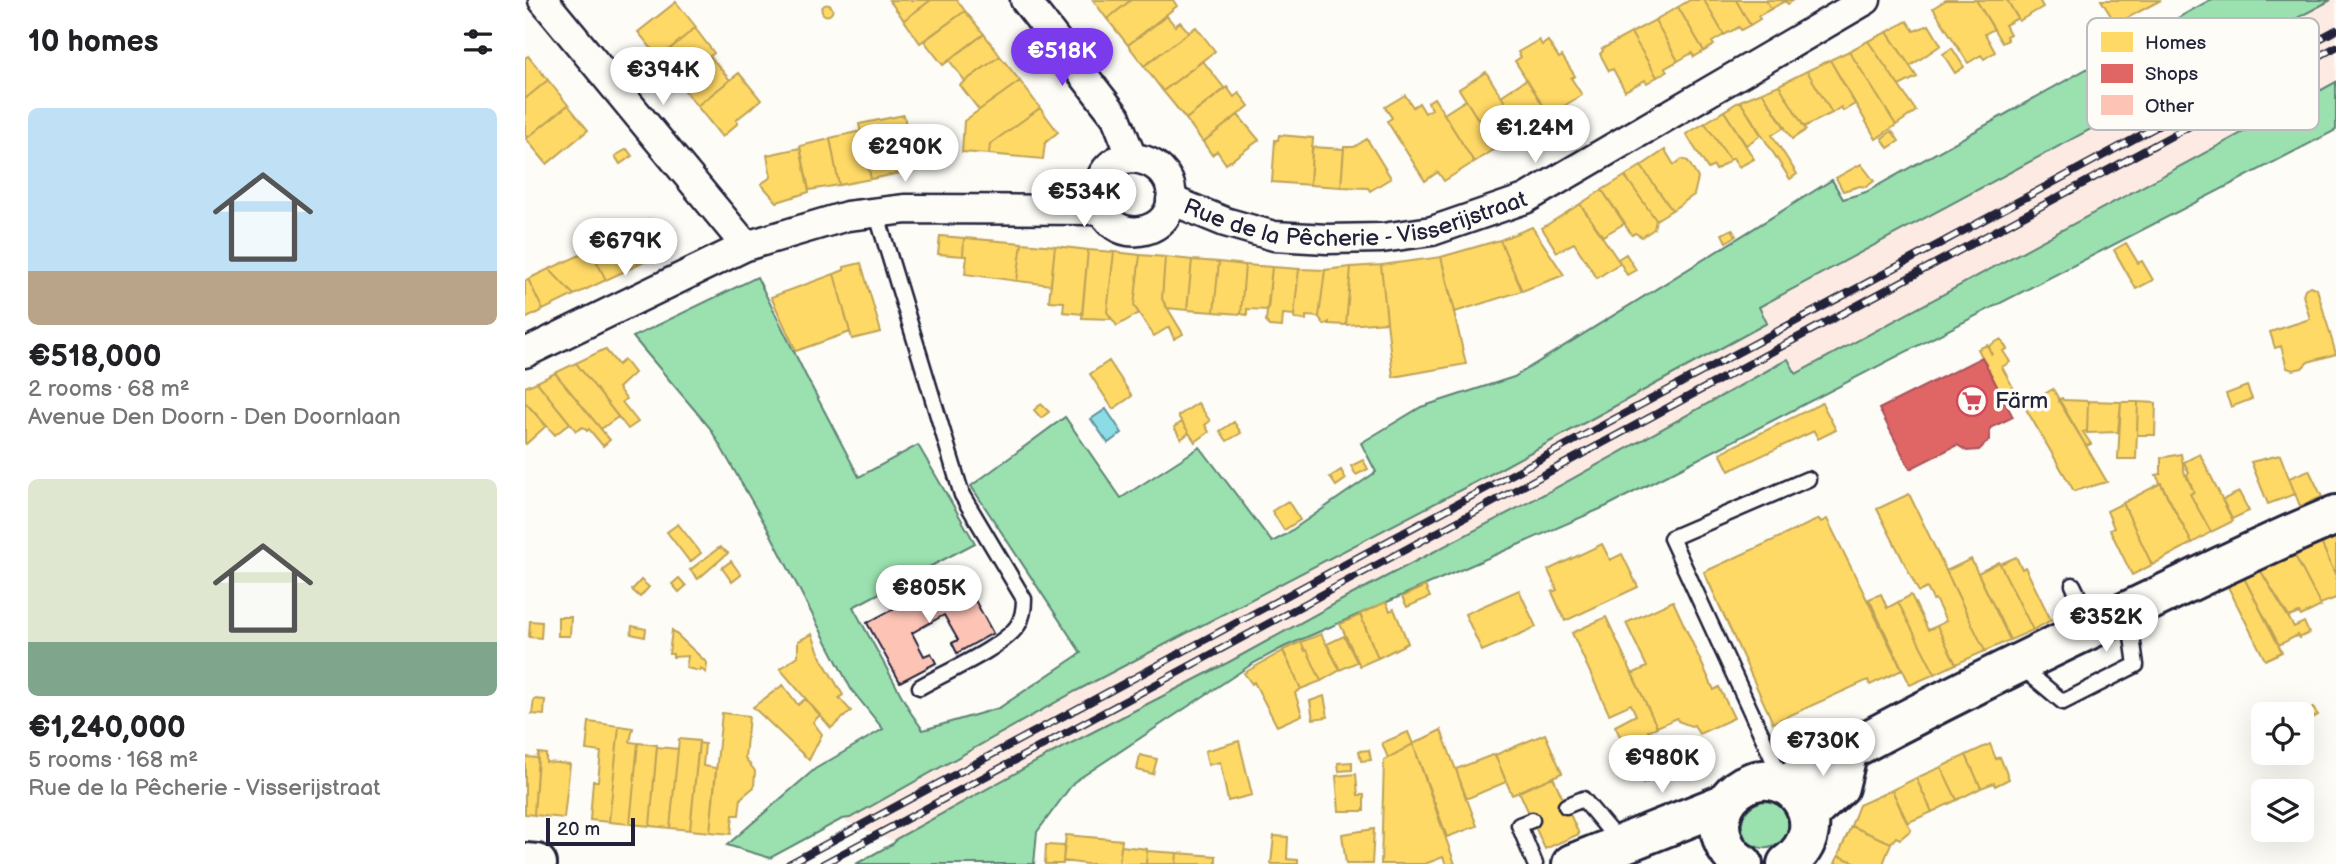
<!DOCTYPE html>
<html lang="en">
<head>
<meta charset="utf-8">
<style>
	body { margin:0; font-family:"Balsamiq Sans",sans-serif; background:#f2f2f2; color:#202124; height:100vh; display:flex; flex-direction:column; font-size:26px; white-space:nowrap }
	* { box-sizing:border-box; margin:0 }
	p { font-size:23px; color:#757577 }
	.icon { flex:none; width:38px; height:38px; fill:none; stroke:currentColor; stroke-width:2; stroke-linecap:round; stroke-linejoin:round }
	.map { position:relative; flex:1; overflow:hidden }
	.details { display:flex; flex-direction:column; background:#fff; width:525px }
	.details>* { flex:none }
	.buttons { position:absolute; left:1726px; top:702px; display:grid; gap:14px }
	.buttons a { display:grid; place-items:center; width:63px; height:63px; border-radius:10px; background:#fff; box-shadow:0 7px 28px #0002; font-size:35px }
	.scale { position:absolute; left:21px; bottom:18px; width:89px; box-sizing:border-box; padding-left:7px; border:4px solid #22223b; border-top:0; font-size:19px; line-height:24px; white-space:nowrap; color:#22223b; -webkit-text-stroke:5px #fdfcf7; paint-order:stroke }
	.price { position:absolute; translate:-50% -60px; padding:0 16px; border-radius:24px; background:#fff; color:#222; font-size:23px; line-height:46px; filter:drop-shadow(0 2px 4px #0008) }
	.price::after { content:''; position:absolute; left:50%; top:42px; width:21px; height:16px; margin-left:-10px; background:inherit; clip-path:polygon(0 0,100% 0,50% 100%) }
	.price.active { background:#7c3aed; color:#fff }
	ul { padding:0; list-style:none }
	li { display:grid; align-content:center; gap:14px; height:371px; padding:0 28px }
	li span { display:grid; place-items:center; height:217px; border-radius:10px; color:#555 }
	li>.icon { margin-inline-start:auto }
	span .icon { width:126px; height:126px; fill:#fffc; stroke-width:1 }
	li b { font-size:30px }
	h2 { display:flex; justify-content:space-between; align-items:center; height:84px; padding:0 28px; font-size:30px }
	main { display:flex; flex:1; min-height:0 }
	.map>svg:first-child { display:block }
	.built { fill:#fdebe3 }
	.green { fill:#9ae1af; stroke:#5e8275; stroke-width:2 }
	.water { fill:#8bdce4; stroke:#6192a0; stroke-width:2 }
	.homes { fill:#ffd966; stroke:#bda259; stroke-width:2 }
	.shops { fill:#e06666; stroke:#a75259; stroke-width:2 }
	.building { fill:#fdc3b5; stroke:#22223b; stroke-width:2 }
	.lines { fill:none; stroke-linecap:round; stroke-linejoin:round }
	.service-casing { stroke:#22223b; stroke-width:19 }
	.minor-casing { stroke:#22223b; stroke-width:33 }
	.secondary-casing { stroke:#22223b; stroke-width:44 }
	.service { stroke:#fdfcf7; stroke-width:14 }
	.minor { stroke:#fdfcf7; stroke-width:28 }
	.secondary { stroke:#fdfcf7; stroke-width:38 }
	.rail-casing { stroke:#22223b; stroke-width:8 }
	.rail { stroke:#fdfcf7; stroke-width:5; stroke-dasharray:16; stroke-linecap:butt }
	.labels { text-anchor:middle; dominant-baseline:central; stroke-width:7; stroke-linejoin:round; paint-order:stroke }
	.street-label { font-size:23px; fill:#22223b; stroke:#fdfcf7 }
	.poi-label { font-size:23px; fill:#22223b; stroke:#fdfcf7; text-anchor:start }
	.key { fill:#fdfcf7; stroke:#bbbbbf; stroke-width:2 }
	.key-label { font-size:19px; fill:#22223b }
</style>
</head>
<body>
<main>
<section class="details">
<h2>10 homes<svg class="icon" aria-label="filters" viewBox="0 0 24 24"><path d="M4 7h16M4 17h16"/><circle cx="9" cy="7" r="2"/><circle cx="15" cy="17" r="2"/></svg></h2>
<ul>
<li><span style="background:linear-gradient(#bfe0f5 75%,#b9a48a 0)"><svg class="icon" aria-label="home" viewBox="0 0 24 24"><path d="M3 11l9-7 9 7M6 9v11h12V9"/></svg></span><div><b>€518,000</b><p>2 rooms · 68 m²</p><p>Avenue Den Doorn - Den Doornlaan</p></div></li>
<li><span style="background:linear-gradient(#dfe7d0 75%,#7fa58c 0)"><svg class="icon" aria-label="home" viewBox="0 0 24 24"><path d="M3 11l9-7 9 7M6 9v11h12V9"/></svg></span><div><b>€1,240,000</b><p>5 rooms · 168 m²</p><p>Rue de la Pêcherie - Visserijstraat</p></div></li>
</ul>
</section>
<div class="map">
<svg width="1811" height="864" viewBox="0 0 1811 864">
	<rect width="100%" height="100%" fill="#fdfcf7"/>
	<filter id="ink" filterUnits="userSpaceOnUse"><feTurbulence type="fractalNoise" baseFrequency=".0143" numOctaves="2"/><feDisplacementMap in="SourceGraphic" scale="14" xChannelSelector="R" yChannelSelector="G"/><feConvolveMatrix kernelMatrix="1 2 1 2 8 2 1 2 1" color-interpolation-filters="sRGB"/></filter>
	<g filter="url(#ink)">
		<path class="built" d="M1806 0H1811V82L1270 374 1263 360 1025 491 826 595 704 662 527 753 367 841 320 821 551 691 964 475 1242 323 1234 307Z"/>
		<path class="green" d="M1685 0H1806L1234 307 1242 323 964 475 551 691 325 818 317 819 245 858 202 845 290 769 358 729 326 689 245 533 185 428 108 337 232 277 281 376 334 477 393 445 450 543 328 607 386 713 398 730 474 708 556 653 446 486 540 417 596 498 675 447 747 542 760 535 851 472 836 443 896 407 989 377 1307 180 1318 199 1341 192Z
			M1811 82V130L1082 506 759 647 727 664 549 782 512 832 509 864H331L369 843 371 839 527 753 704 662 826 595 1025 491 1263 359 1271 374Z
			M1239 801C1284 805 1262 864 1226 844 1209 829 1217 805 1239 801Z"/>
		<path class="water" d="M581 409 597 433 583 443 566 419Z"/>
		<path class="homes" d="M364 0H406L379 20Z
			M406 0H432L440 11 395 43 379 20Z
			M568 0H606L582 19Z
			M606 0H648L652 6 603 45 582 19Z
			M1165 0H1179L1199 35 1187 42 1189 45 1179 51 1153 7Z
			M1179 0H1211L1225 25 1216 30 1214 27 1199 35Z
			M1211 0H1241L1246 9 1233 16 1235 19 1225 25Z
			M1241 0H1269L1263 4 1260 1 1246 9Z
			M1421 0H1451L1469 29 1460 34 1470 52 1459 59 1456 55 1443 63 1408 8Z
			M1451 0H1482L1493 18 1480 25 1485 34 1481 36 1483 40 1477 43Z
			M1482 0H1514L1518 7 1494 21Z
			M1576 0H1636L1591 24Z
			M151 2 171 27 134 58 113 32Z
			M296.5 10a5.5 5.5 0 1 1 11 0a5.5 5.5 0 1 1-11 0Z
			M1153 7 1179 51 1169 57 1167 53 1153 61 1130 20Z
			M440 11 459 34 418 65 399 41Z
			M642 16 650 26 655 22 664 32 619 66 603 45Z
			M1130 20 1153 61 1140 68 1142 71 1132 77 1106 33Z
			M1382 21 1389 31 1404 25 1416 45 1385 66 1362 32Z
			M671 27 690 51 638 91 619 66Z
			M170 28 189 53 153 82 134 58Z
			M1362 32 1392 77 1374 86 1343 41Z
			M1106 33 1132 77 1122 83 1120 80 1100 91 1088 69 1084 71 1075 54 1078 51 1077 49Z
			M459 34 475 56 440 81 424 60Z
			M1014 40 1017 45 1023 41 1034 58 1037 56 1050 76 1046 78 1057 95 1024 115 990 61 996 57 993 52Z
			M1343 41 1391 111 1371 125 1324 51Z
			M1427 48 1439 67 1430 73 1418 54Z
			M1324 51 1371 125 1351 139 1305 60Z
			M3 56 23 80 0 99V58Z
			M185 56 205 80 172 106 153 82Z
			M475 56 495 81 454 110 435 85Z
			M1305 60 1330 104 1318 111 1316 107 1307 113 1282 71Z
			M678 61 700 89 661 119 638 91Z
			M1282 71 1307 113 1279 127 1254 85Z
			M961 72 998 131 971 148 934 89Z
			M214 73 236 100 211 120 213 123 197 137 172 106Z
			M1002 79 1024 115 998 131 976 96Z
			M23 80 43 105 2 138 0 135V99Z
			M495 81 515 108 465 144 464 154 437 152 439 121Z
			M1254 85 1281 130 1267 139 1237 92Z
			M702 87 709 97 714 93 724 106 678 142 661 119Z
			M1237 92 1260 127 1247 135 1272 174 1265 179 1215 101Z
			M880 95 888 107 894 103 900 113 907 109 903 102 909 98 949 162 919 181 913 172 900 181 862 121 867 118 860 107Z
			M941 100 971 148 949 162 919 114Z
			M1215 101 1236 135 1221 145 1199 111Z
			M43 105 63 130 22 164 1 139Z
			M515 108 533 132 520 143 518 159 464 154 465 144Z
			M1199 111 1229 159 1214 167 1208 158 1205 160 1180 123Z
			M379 115 383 137 371 140 376 173 346 179 334 124Z
			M713 115 734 140 701 164 692 151 687 155 678 142Z
			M1180 123 1205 160 1191 170 1189 166 1183 169 1161 134Z
			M336 131 346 179 314 185 305 138Z
			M1367 131 1374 141 1363 148 1357 138Z
			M754 135 788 138 785 185 747 182 750 140H753Z
			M305 139 314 185 284 190 275 146Z
			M842 139 866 178 845 191 843 188 816 187 819 147H829Z
			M787 147 819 149 816 187 785 185Z
			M275 148 284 192 252 202 236 184 246 177 242 155Z
			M102 149 107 156 95 164 90 156Z
			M1140 150 1149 165 1157 159 1163 161 1173 178 1169 195 1147 210 1116 166Z
			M1336 164 1349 181 1341 187 1335 186 1318 191 1311 178Z
			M1116 166 1147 210 1131 220 1100 176Z
			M1100 176 1131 220 1129 229 1117 237 1110 233 1107 235 1077 190Z
			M1077 190 1100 223 1078 236 1055 204Z
			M1055 204 1095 263 1072 278 1049 243 1032 252 1017 228Z
			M124 219 139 253 113 265 98 231Z
			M94 222 113 265 81 280 60 238Z
			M1007 227 1039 275 997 291 975 240Z
			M1207 229 1211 236 1201 242 1197 234Z
			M415 236 439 238 438 256 413 254Z
			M439 238 497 243 492 281 440 274 442 256H438Z
			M975 240 997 291 930 312 916 257Z
			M497 243 530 246 526 285 492 281Z
			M1601 243 1613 263 1617 261 1628 280 1611 289 1589 250Z
			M530 246 563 250 557 314 538 312 539 302 524 301Z
			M66 250 81 280 49 295 24 269Z
			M563 250 589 252 582 312 587 319 557 318Z
			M589 252 615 255 609 306 614 313 592 326 582 312Z
			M1101 254 1111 270 1102 275 1093 259Z
			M615 255 640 257 637 299 658 334 649 339 644 327 629 336 609 306Z
			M640 257 667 260 662 310 642 308 637 299Z
			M916 257 941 364 868 377 856 265Z
			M667 260 694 262 689 312 662 310Z
			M694 262 720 265 716 314 689 312Z
			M336 263 356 332 327 339 309 274 319 270V267Z
			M720 265 747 267 743 310 722 309V315L716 314Z
			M856 265 862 322 821 325 826 267Z
			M747 267 774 269 769 315 758 314 757 327 744 326 741 321Z
			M826 267 821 325 804 324V322L799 325 794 317 800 270Z
			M24 269 49 295 18 310 3 279Z
			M774 269 800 270 794 317 781 316V320L770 319 769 317Z
			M309 274 325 332 271 351 246 297Z
			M3 279 18 310 0 319V281Z
			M1785 286 1792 289 1811 354 1783 362 1777 368 1768 370 1762 368 1756 346 1750 348 1745 332 1785 319 1778 295 1780 289Z
			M1476 339 1482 349 1478 351 1485 362 1477 367 1490 391 1478 398 1453 349 1462 345 1467 355 1464 346Z
			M80 349 93 365 99 360 109 373 93 388 101 399 97 402 113 422 103 429 51 363Z
			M584 361 607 396 588 409 565 374Z
			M51 363 93 417 76 429 30 373Z
			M30 373 85 440 78 446 64 429 62 431 58 427 51 431 12 382Z
			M12 382 45 423 30 435 0 402V387Z
			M1722 386 1727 399 1706 407 1701 394Z
			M1528 389 1561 446 1582 482 1549 491 1501 409 1500 405Z
			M1537 398 1538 400 1563 401 1562 431 1558 432 1566 444 1561 446 1533 400Z
			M1563 401 1596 402 1593 432 1562 433Z
			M0 402 21 426 1 444 0 443Z
			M1596 402H1613L1611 459H1593Z
			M1613 402 1631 403 1630 435H1612Z
			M673 403 685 421 680 425 684 432 670 442 653 416Z
			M1297 403 1311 430 1293 439 1289 431 1204 471 1195 453Z
			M516 404 524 412 516 418 509 410Z
			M657 422 664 433 656 439 649 427Z
			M709 422 716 433 702 441 695 431Z
			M1656 454 1660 475 1663 477 1669 492 1665 494 1686 532 1667 543 1631 475 1636 474V458Z
			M1675 454 1708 521 1686 532 1665 494 1669 492 1662 478V474L1664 473 1659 462Z
			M1755 455 1770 494 1743 504 1726 462Z
			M838 460 843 469 831 475 826 466Z
			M816 470 821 479 811 486 805 477Z
			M1784 470 1797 497 1775 506 1764 478Z
			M1636 483 1667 543 1627 565 1598 503Z
			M1714 492 1724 511 1707 519 1697 500Z
			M1384 494 1460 651 1431 664 1412 626 1421 621 1410 599 1408 600 1402 588 1394 592 1352 509Z
			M763 501 775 520 759 530 747 511Z
			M1598 503 1627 565 1607 575 1585 530 1589 528 1582 511Z
			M1294 519 1296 522 1302 519 1377 670 1345 685 1343 680 1248 723 1179 572Z
			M153 524 176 553 165 562 142 532Z
			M1811 534V576L1795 540Z
			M1795 540 1811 576V598L1795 604 1768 552Z
			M1077 544 1085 560 1097 554 1113 587 1040 621 1027 592 1032 590 1023 570Z
			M195 547 203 553 173 579 165 570Z
			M1768 552 1796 606 1776 616 1774 613 1764 617 1734 568Z
			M1491 557 1497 569 1500 567 1526 620 1508 630 1475 564Z
			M1446 559 1485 640 1460 651 1421 571Z
			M206 561 216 575 207 582 197 568Z
			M1474 562 1508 630 1485 640 1453 573Z
			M1734 568 1769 627 1779 622 1784 633 1774 638 1773 635 1754 645 1718 576Z
			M1718 576 1757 652 1740 660 1702 585Z
			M154 578 161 586 154 592 147 584Z
			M116 580 124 587 115 597 107 590Z
			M900 586 905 597 882 607 877 597Z
			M994 590 1011 627 957 651 940 614Z
			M1356 594 1362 608 1373 602 1410 674 1385 685 1344 599Z
			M1386 595 1403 630 1412 626 1431 664 1410 674 1373 602Z
			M1148 601 1189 690 1194 687 1209 718 1174 734 1169 725 1166 726 1153 721 1152 718 1132 727 1107 674 1122 667 1101 623Z
			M861 602 865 611 869 609 883 643 853 658 835 614Z
			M835 615 853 658 835 666 815 624Z
			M33 617H46L45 636H33Z
			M1081 617 1132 727 1123 731 1143 773 1118 784 1090 726 1111 715 1106 704 1084 714 1047 633Z
			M5 621 17 622 16 638 4 637Z
			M107 626 121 629 120 637 106 634Z
			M147 630 182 663 181 673 175 668V671L161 668 163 656 148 657V654H144Z
			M287 634 296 658 318 695 314 698 326 711 306 728 255 669 273 656V641Z
			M796 634 815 670 796 681 782 650 780 651 776 642Z
			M819 636 832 662 815 670 802 644Z
			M776 642 780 651 782 650 796 681 776 689 758 650Z
			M758 651 776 689 770 693 777 715 752 726 729 682 727 684 719 673Z
			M258 685 273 705 280 699 295 715 288 722 297 734 284 760 228 707Z
			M799 696 803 717 788 719 785 701Z
			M9 699 20 700 19 715 7 714Z
			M1788 708 1793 715 1776 725V714Z
			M197 713 224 716 220 758 230 771 229 787 216 798 214 815H208L206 834 185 832Z
			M64 722 94 726 84 822 65 820 68 781H73L76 752 61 750Z
			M94 726 108 728 105 742 113 743 105 824 84 822Z
			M916 730 952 826 922 837 888 744Z
			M883 732 888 744 863 758 857 743Z
			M1020 734 1037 773 987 795 970 755Z
			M154 739 174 741 165 830 145 828Z
			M714 741 727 795 703 801 695 762 683 765 680 751Z
			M113 743 132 745 125 826 105 824Z
			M174 743 180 744 178 766 191 768 185 832 165 830Z
			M888 744 920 836 930 864H921L918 857 900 864H856L859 760Z
			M1465 744 1471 759 1475 757 1484 779 1470 786 1469 783 1456 788 1441 755Z
			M132 747 153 749 145 828 125 826Z
			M844 750 846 760 836 761 834 751Z
			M13 753 21 754V762L45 764 39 818 9 815Z
			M970 754 981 782 941 799 931 769Z
			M615 755 632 759 628 774 612 770Z
			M1441 755 1456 788 1432 800 1416 767Z
			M0 757 13 758 9 815 0 814Z
			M827 762V770L814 771 813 763Z
			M1416 767 1432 800 1407 812 1391 778Z
			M831 774 833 795H839V811H814L811 776Z
			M1028 777 1054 834 1020 849 994 791Z
			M1391 778 1407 812 1382 823 1367 790Z
			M1367 790 1386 830 1375 839 1371 837 1366 843 1326 826 1334 805Z
			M1326 826 1366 843 1358 864H1335L1313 856Z
			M849 829 847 864H821L817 834Z
			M541 835 597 840 594 864H561L538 861Z
			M749 836 763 837 762 859 773 860V864H746Z
			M521 845 539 846 538 864H520Z
			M596 846 622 849 621 864H594Z
			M622 851 652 853 651 864H621Z
			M652 853 691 856V864H651Z
			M1313 856 1335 864H1310Z"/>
		<path class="shops" d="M1457 357 1488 417 1465 428 1464 440 1454 450 1442 451 1432 445 1385 469 1354 409Z"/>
		<path class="building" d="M435 573 468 633 432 653 427 643 433 640 419 615 387 633 399 656 406 653 411 663 375 682 342 623Z"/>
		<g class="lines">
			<g class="service-casing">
				<path id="service" d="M351 212 437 495 499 599C499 608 498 617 493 625 479 647 419 673 395 687
					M1548 585 1568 626
					M1494 665 1538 702 1611 665 1604 615
					M1256 777 1146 538 1283 479
					M1041 806 1058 799 1094 842
					M1007 820 994 825 1010 864"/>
			</g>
			<g class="minor-casing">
				<g id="minor">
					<path d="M18 0 221 246"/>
					<path d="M500 0 591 117 607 158"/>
					<path d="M607 158C657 162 660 224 615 231 576 237 557 182 591 161 595 159 602 159 607 158Z"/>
					<path id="s1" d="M646 200 700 222 749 236 802 239 857 238 907 231 1000 199 1341 0"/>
					<path d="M0 353 221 246 322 216 381 209 575 210 573 194"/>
				</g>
			</g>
			<g class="secondary-casing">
				<path id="secondary" d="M1260 785 1288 768 1322 754 1328 748C1418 700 1511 654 1603 611 1673 578 1740 544 1811 515
					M1284 814 1314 787 1322 754
					M0 863 12 864
					M1047 864 1201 803
					M1218 864C1203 856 1195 840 1195 823 1196 810 1202 798 1212 790 1261 753 1316 825 1262 864"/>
			</g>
			<use href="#service" class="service"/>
			<use href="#minor" class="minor"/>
			<use href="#secondary" class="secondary"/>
			<g class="rail-casing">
				<path id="rail" d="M264 864 1811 30
					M298 864 1811 47"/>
			</g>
			<use href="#rail" class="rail"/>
		</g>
	</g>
	<defs>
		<g id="supermarket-ring" transform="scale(1.575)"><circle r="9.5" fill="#fdfcf7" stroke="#d1495b" stroke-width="1.5"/><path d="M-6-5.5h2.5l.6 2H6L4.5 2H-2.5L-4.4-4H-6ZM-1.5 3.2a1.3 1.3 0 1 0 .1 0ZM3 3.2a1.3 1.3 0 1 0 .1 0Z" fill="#d1495b"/></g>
	</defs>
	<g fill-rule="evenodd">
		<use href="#supermarket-ring" x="1447" y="401"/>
	</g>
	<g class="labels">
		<g class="street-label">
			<text stroke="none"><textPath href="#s1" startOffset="191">Rue de la Pêcherie - Visserijstraat</textPath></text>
		</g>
		<g class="poi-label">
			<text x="1470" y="401">Färm</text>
		</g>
	</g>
	<rect x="1562" y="18" width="232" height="112" rx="10" class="key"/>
	<rect x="1576" y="32" width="32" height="20" fill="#ffd966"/>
	<rect x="1576" y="64" width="32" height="19" fill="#e06666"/>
	<rect x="1576" y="95" width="32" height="20" fill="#fdc3b5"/>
	<g class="key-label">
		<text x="1620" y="49">Homes</text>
		<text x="1620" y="80">Shops</text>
		<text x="1620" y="112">Other</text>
	</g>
</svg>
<div class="buttons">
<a><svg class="icon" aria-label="locate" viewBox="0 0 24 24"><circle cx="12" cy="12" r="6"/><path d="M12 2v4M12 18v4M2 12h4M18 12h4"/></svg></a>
<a><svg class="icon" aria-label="layers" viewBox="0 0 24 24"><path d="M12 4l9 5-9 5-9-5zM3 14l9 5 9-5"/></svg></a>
</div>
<div class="scale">20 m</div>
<b class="price active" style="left:537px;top:88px">€518K</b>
<b class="price" style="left:138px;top:107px">€394K</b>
<b class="price" style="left:1010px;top:165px">€1.24M</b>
<b class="price" style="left:380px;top:184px">€290K</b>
<b class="price" style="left:559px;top:229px">€534K</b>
<b class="price" style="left:100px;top:278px">€679K</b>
<b class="price" style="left:404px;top:625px">€805K</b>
<b class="price" style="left:1581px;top:654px">€352K</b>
<b class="price" style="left:1298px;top:778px">€730K</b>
<b class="price" style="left:1137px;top:795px">€980K</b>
</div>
</main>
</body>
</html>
